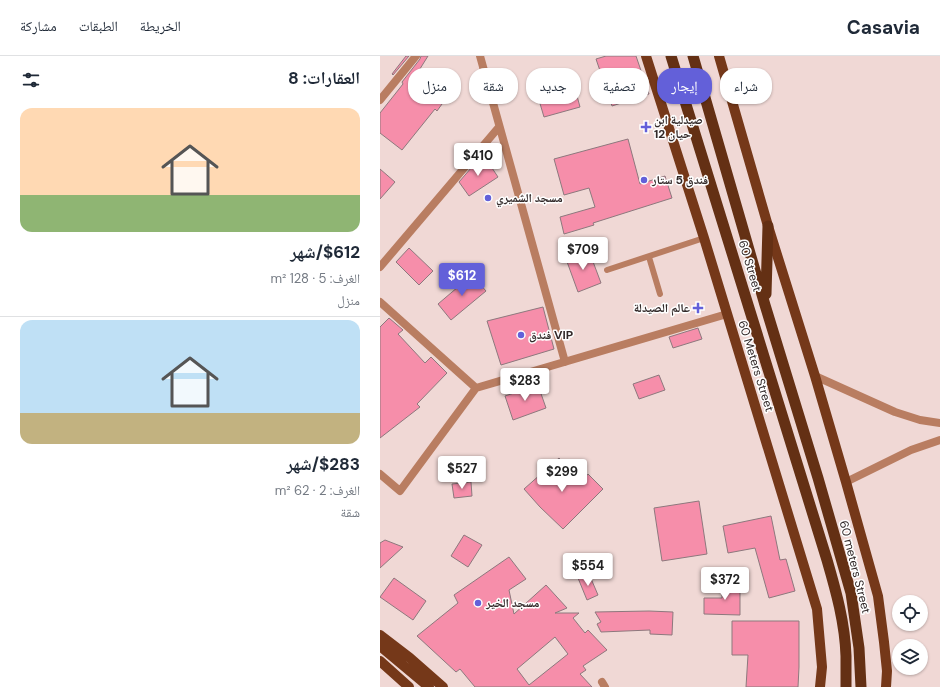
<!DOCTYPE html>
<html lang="ar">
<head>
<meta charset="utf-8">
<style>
	body { margin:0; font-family:"DM Sans","Noto Naskh Arabic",sans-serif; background:#f2f2f3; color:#1f2937; direction:rtl; height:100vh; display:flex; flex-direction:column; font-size:15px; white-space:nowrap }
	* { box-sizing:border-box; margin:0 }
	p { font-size:13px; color:#747a83 }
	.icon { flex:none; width:22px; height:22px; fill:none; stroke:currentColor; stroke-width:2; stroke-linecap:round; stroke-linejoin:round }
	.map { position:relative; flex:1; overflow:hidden; direction:ltr }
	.details { display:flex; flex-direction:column; background:#fff; width:380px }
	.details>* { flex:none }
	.guide { position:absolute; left:12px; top:12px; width:380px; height:36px; direction:rtl; display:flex; gap:8px }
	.buttons { position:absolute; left:512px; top:539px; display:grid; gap:8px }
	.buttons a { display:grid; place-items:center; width:36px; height:36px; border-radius:50%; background:#fff; box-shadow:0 1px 3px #0004; font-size:20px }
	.price { position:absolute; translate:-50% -34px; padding:0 9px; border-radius:4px; background:#fff; color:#222; font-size:13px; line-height:26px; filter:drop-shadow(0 1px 2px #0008) }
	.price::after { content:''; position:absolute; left:50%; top:24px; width:12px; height:9px; margin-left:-6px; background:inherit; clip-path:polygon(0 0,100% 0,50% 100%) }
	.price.selected { background:#6360d9; color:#fff }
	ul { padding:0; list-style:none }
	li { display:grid; align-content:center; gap:8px; height:212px; padding:0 20px }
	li+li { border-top:1px solid #e0e1e3 }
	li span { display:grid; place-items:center; height:124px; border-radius:12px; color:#555 }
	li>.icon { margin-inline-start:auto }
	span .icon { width:72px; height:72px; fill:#fffc; stroke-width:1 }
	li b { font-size:17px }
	h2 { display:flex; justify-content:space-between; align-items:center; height:48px; padding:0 20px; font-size:17px }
	.chip { padding:0 14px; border-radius:16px; background:#fff; box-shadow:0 1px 3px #0004; font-size:14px; line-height:36px }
	.chip.selected { background:#6360d9; color:#fff }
	header { display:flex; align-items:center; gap:24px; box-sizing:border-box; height:56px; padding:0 20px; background:#fff; border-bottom:1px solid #e0e1e3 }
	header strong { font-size:19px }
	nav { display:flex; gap:22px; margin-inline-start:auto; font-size:14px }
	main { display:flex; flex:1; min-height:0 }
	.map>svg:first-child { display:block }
	.building { fill:#f68eaa; stroke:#8d787d; fill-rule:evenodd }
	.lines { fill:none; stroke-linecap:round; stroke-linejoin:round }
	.service { stroke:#b97d61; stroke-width:6 }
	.minor { stroke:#b97d61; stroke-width:8 }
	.primary { stroke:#753819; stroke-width:10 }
	.trunk { stroke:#643014; stroke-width:11 }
	.poi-dot { fill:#6360d9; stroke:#fff; stroke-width:1.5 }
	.labels { text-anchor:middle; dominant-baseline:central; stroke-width:3; stroke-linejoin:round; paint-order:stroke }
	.poi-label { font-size:12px; font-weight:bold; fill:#322929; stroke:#fff; text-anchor:start }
	.street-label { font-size:12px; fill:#322929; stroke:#fff }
</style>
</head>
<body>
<header>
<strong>Casavia</strong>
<nav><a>الخريطة</a><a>الطبقات</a><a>مشاركة</a></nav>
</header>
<main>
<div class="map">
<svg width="560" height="631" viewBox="0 0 560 631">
	<rect width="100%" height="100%" fill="#f0d8d5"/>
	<path class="building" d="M26 0H29L13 19 12 18Z
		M41 0H48L38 16 67 41 57 55 55 53 22 94 0 77V57L23 28 22 26 40 3Z
		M226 0H256L269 38 232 50 216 3Z
		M190 14 200 51 164 61 153 24Z
		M248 83 260 128 285 120 292 142 213 167 214 169 184 178 180 161 215 151 209 132 184 139 174 103Z
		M104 100 118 121 89 140 79 126 98 104Z
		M0 113 15 126 0 143Z
		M29 192 53 215 39 229 16 206Z
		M209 195 221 227 198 236 186 203Z
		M92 219 106 235 71 264 58 248Z
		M163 251 174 293 121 309 107 265Z
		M9 262 23 274 18 278 45 307 51 301 67 317 37 348 40 351 0 382V271Z
		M318 272 322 283 293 292 289 281Z
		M279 319 285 334 259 343 253 328Z
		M158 329 166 352 133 364 125 340Z
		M179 402 201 426 208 418 223 433 183 473 160 451 144 433Z
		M91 426 92 440 74 442 72 428Z
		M319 445 327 498 282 505 274 452Z
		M391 460 400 504 406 503 415 535 389 542 375 492 348 497 343 470Z
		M84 479 102 489 88 511 71 500Z
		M5 484 23 491 0 512V487Z
		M129 501 146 523 129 534 134 558 166 529 187 552 175 557H199L193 562 205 577 208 574 227 594 203 610 206 614 200 618 212 631H95L80 613 76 616 37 580 78 547 74 539ZM175 581 188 598 149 629 137 613Z
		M209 518 218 539 207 544 198 522Z
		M14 522 46 545 33 564 0 541Z
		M342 525H360V559L324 558V542H342Z
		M269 555 293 556 292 579 270 578V574L221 576 217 568 221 566 215 556Z
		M352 565H419V611L418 631H366L368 599H352Z"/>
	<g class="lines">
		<path class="service" d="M269 201 280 238
			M227 214 324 182"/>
		<path class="minor" d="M100 0 185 306
			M0 44 36 0
			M0 211 119 71
			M0 246 96 332 347 258
			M435 320 515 356 540 364 560 367
			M0 418 20 435 96 332
			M466 426 531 394 560 384
			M222 626 225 631"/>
		<path class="primary" d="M266 0 324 182 437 553 442 611 440 631
			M339 0 388 170 435 320 466 426 498 540 504 586 507 615 506 631
			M0 579 30 602 63 631
			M0 590 49 631
			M0 605 29 631"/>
		<path class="trunk" d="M291 0 447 504C456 535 465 567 466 600 466 610 466 621 466 631
			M313 0 385 249 438 422 471 537 479 592 481 631
			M386 238 388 170"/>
	</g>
	<g class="poi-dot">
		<path d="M264 65h4v4h4v4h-4v4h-4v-4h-4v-4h4z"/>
		<circle cx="264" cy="124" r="4"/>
		<circle cx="108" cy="142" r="4"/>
		<path d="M316 246h4v4h4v4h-4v4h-4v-4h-4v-4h4z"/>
		<circle cx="141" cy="279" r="4"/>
		<circle cx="98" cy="547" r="4"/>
	</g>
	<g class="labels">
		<g class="poi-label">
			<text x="274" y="64">صيدلية ابن<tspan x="274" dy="14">حيان 12</tspan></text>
			<text x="272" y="124">فندق 5 ستار</text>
			<text x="116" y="142">مسجد الشميري</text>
			<text x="310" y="252" text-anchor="end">عالم الصيدلة</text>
			<text x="149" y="279">فندق VIP</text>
			<text x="106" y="547">مسجد الخير</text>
		</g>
		<g class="street-label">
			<text transform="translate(370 210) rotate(73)">60 Street</text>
			<text transform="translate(376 310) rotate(73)">60 Meters Street</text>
			<text transform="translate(475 511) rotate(76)">60 meters Street</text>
		</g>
	</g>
</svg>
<div class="buttons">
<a><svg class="icon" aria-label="locate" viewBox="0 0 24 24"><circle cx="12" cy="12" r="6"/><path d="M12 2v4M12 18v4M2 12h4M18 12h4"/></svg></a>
<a><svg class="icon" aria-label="layers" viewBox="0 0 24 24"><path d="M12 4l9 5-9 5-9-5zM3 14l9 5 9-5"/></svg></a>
</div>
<b class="price" style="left:98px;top:121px">$410</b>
<b class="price" style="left:203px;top:215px">$709</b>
<b class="price selected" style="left:82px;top:241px">$612</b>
<b class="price" style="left:145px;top:346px">$283</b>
<b class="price" style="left:82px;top:434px">$527</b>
<b class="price" style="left:182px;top:437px">$299</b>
<b class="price" style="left:208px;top:531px">$554</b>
<b class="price" style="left:345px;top:545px">$372</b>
<div class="guide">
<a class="chip">شراء</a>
<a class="chip selected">إيجار</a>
<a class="chip">تصفية</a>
<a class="chip">جديد</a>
<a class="chip">شقة</a>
<a class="chip">منزل</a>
</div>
</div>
<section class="details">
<h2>العقارات: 8<svg class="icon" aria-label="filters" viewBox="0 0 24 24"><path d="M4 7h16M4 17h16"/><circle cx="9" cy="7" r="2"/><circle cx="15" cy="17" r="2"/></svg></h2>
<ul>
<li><span style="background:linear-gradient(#ffd9b3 70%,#8fb573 0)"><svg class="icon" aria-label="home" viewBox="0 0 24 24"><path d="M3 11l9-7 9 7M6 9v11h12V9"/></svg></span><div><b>$612/شهر</b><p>الغرف: 5 · 128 m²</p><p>منزل</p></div></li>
<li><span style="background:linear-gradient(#bfe0f5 75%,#c2b280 0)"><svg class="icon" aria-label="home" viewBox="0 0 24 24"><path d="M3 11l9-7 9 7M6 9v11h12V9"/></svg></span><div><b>$283/شهر</b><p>الغرف: 2 · 62 m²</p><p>شقة</p></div></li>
</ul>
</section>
</main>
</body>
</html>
